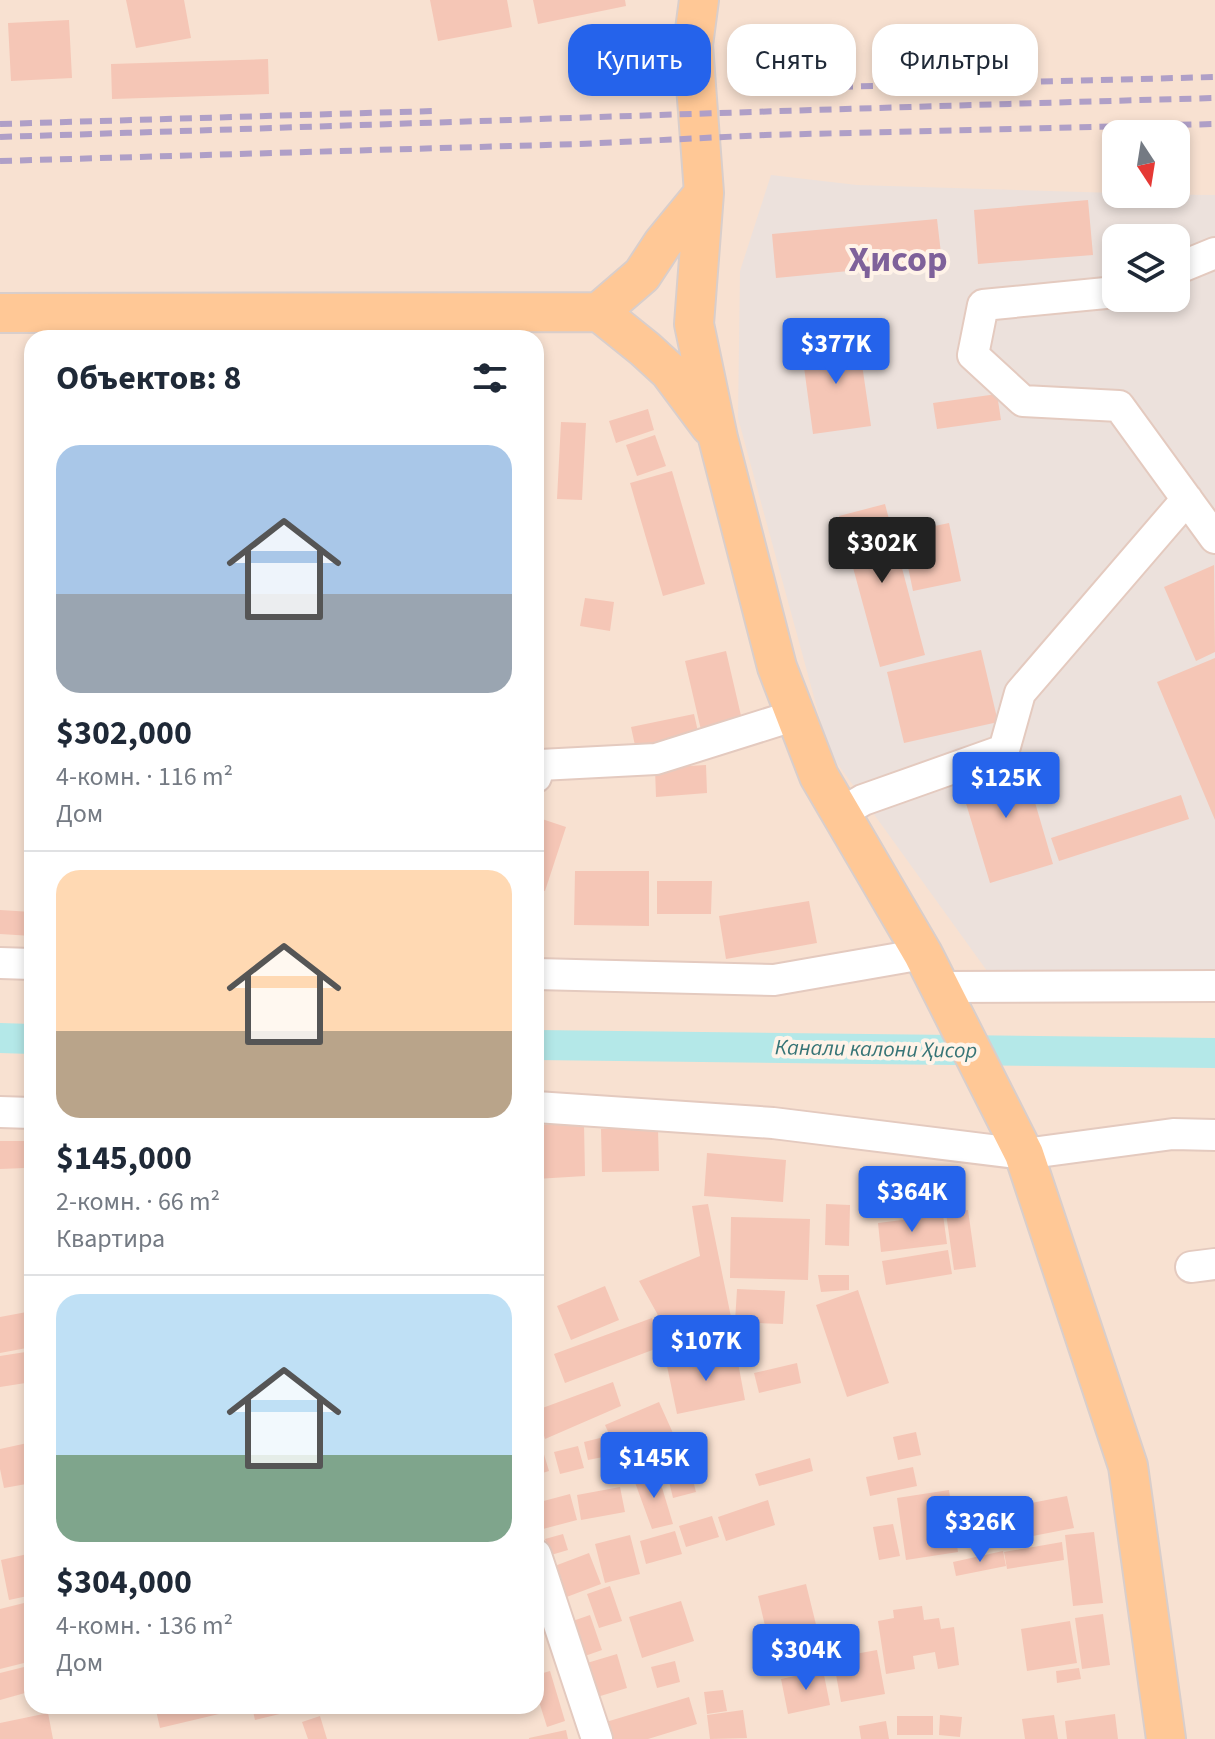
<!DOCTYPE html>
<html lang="ru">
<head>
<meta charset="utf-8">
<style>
	body { margin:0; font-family:"Source Sans 3",sans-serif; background:#f2f2f3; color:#1f2937; height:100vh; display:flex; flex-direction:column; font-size:30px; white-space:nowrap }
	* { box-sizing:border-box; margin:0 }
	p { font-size:26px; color:#747a83 }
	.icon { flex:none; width:44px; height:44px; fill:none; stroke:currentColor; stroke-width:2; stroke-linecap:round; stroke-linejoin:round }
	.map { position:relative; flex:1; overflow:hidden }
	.panel { position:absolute; left:24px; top:330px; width:520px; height:1384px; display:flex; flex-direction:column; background:#fff; border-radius:24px; box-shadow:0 4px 12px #0003 }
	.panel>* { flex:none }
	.banner { position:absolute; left:568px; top:24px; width:526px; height:72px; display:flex; gap:16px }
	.needle { width:52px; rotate:168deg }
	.buttons { position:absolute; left:1102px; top:120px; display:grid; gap:16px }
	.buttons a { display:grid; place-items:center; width:88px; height:88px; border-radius:16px; background:#fff; box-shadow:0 4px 12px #0003; font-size:40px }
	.price { position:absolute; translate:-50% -68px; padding:0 18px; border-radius:8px; background:#2563eb; color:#fff; font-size:26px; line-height:52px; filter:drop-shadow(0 2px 4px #0008) }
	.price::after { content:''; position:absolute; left:50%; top:48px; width:24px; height:18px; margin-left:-12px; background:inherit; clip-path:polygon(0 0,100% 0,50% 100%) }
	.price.active { background:#222; color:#fff }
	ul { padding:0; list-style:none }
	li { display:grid; align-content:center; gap:16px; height:424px; padding:0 32px }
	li+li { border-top:2px solid #e0e1e3 }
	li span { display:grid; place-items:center; height:248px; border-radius:24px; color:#555 }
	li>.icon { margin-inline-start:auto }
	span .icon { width:144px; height:144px; fill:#fffc; stroke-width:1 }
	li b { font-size:34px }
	h2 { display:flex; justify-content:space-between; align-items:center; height:96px; padding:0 32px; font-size:34px }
	.chip { padding:0 28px; border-radius:24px; background:#fff; box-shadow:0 4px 12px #0003; font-size:28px; line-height:72px }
	.chip.active { background:#2563eb; color:#fff }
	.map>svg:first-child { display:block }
	.residential { fill:#f8e1d1; fill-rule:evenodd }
	.industrial { fill:#ece1dc; fill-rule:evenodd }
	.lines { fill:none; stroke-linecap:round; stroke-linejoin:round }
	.canal { stroke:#b4e8e8; stroke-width:30 }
	.building { fill:#f5c6b6 }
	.minor-casing { stroke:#e4cabf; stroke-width:34 }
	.major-casing { stroke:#d9cecb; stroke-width:42 }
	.minor { stroke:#fff; stroke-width:30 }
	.major { stroke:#ffc896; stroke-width:38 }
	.rail { stroke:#af9fc7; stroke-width:6; stroke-dasharray:12 8; stroke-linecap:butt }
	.labels { text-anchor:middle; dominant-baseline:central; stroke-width:8; stroke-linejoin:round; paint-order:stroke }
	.water-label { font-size:22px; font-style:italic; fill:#367476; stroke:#fff3e8 }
	.town-label { font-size:36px; font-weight:bold; fill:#7e619a; stroke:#fff3e8 }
</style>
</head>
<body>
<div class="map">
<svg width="1215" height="1739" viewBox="0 0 1215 1739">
	<rect width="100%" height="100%" fill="#feeee0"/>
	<path class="residential" d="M0 0H1215V1739H0ZM1116 134H1176V194H1116ZM1116 238H1176V298H1116ZM32 338H536V1706H32Z"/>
	<path class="industrial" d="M771 175 857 185 1116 193V194L1215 195V979L990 975 829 752 738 418 740 271ZM1116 238H1176V298H1116Z"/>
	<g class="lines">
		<path class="canal" d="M0 1038 32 1039
			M536 1045 1215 1053"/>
	</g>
	<path class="building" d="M126 0H184L191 38 136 48Z
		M430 0H507L512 27 438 41Z
		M533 0H625L626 6 538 24Z
		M69 20 72 78 11 81 8 23Z
		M268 59 269 94 112 99 111 64Z
		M1088 200 1093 255 978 264 974 210Z
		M937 219 942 262 776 278 772 234Z
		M858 337 871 426 813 434 801 345Z
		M997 394 1001 420 937 429 933 403Z
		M648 409 654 430 616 443 609 421Z
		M561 422 586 423 582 500 557 499Z
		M655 435 666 466 637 476 626 445Z
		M672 471 705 584 663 596 630 483Z
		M885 504 925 655 880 667 839 516Z
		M949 523 961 581 913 591 901 533Z
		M1214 565 1215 652 1196 661 1164 587Z
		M585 598 614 602 610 631 580 626Z
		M981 650 998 722 904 743 887 672Z
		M726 651 742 720 701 730 685 661Z
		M1215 658V820L1157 682Z
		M694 714 699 736 636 750 631 727Z
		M1022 758 1053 864 990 883 958 777Z
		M706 765 707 793 656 797 655 768Z
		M1181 795 1189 819 1059 861 1051 838Z
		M542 819 566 827 545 891 536 888V839Z
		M575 871H649V926L574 925Z
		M657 881H712L711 914H657Z
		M809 901 817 943 726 959 719 916Z
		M0 910 32 912V936L0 934Z
		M584 1124 585 1176 536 1179V1125Z
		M658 1128 659 1171 602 1172 601 1129Z
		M0 1141H25V1168L0 1169Z
		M707 1153 786 1160 783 1202 704 1196Z
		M894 1178 895 1211 875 1212 873 1179Z
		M708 1204 732 1322 674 1344 639 1281 700 1256 692 1206Z
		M826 1204 850 1205 849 1246 825 1245Z
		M968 1210 976 1267 954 1270 946 1213Z
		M943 1215 947 1244 881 1252 878 1223Z
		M731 1217 810 1219 808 1280 730 1278Z
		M948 1250 952 1274 886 1285 882 1261Z
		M818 1275H849V1290L821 1292Z
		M605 1286 619 1320 571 1340 557 1306Z
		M737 1289 785 1291 783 1324 735 1322Z
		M858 1290 889 1383 847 1397 816 1305Z
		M32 1311V1347L0 1353V1317Z
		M652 1318 663 1346 565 1383 554 1354Z
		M32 1351V1382L0 1387V1356Z
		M736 1352 745 1400 677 1414 667 1366Z
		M797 1363 801 1383 759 1393 754 1373Z
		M613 1382 621 1406 545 1439 537 1410Z
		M659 1402 681 1451 627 1475 605 1425Z
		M536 1428 549 1471 536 1475Z
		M916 1432 921 1455 898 1460 893 1437Z
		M604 1437 608 1456 588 1460 584 1442Z
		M32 1442V1483L4 1488 0 1469V1449Z
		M578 1446 584 1468 560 1474 554 1452Z
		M810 1458 813 1471 759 1486 755 1474Z
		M689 1464 696 1492 673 1498 666 1469Z
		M913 1467 917 1486 870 1496 866 1477Z
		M657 1471 673 1524 652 1529 633 1477Z
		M620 1487 625 1512 581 1520 577 1495Z
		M949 1490 958 1552 906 1560 897 1498Z
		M570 1494 577 1520 543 1529 536 1503Z
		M1067 1496 1074 1528 977 1547 971 1515Z
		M768 1500 775 1525 726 1541 718 1517Z
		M712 1516 719 1537 686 1547 679 1526Z
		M893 1524 900 1556 879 1560 873 1527Z
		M675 1531 682 1554 646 1564 640 1541Z
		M1094 1532 1103 1603 1073 1606 1065 1535Z
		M563 1534 568 1550 551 1555 545 1539Z
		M630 1535 640 1574 605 1583 595 1544Z
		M1062 1542 1064 1560 1007 1569 1004 1552Z
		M1003 1551 1006 1566 956 1576 953 1562Z
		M32 1553V1595L9 1600 1 1560Z
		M589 1553 601 1584 564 1598 552 1567Z
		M806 1584 824 1657 775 1668 758 1596Z
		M610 1586 622 1621 599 1628 587 1594Z
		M32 1601V1661L0 1669V1609Z
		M681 1601 694 1641 642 1658 629 1617Z
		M922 1606 924 1620 939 1618 941 1629 954 1627 959 1665 938 1669 935 1652 913 1656 915 1669 886 1674 878 1621 894 1618 893 1610Z
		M1103 1614 1110 1665 1082 1669 1075 1618Z
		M590 1615 602 1650 582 1657 570 1622Z
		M1070 1621 1077 1663 1027 1671 1021 1629Z
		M877 1650 885 1694 841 1702 833 1658Z
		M617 1654 627 1688 597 1697 587 1663Z
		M675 1661 680 1682 657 1688 651 1667Z
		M32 1665V1691L0 1700V1673Z
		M1079 1668 1081 1679 1057 1683 1056 1671Z
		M823 1670 830 1705 788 1714 781 1679Z
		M550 1671 565 1721 547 1727 536 1692V1675Z
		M723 1690 727 1711 707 1714 704 1692Z
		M689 1697 697 1724 648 1739H611L606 1722Z
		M155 1706H217L219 1714 160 1728Z
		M287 1706 288 1712 255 1720 252 1707Z
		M743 1710 747 1738 710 1739 707 1715Z
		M48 1713 53 1739H0V1723Z
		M1115 1714 1118 1739H1067L1065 1721Z
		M940 1715 962 1717 960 1737 939 1735Z
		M1054 1715 1058 1739H1025L1022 1719Z
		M320 1716 327 1739H308L302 1722Z
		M897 1716H933V1735H897Z
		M886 1721 889 1739H861L859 1726Z
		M566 1730 568 1739H529V1738Z"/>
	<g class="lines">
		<g class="minor-casing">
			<path id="minor" d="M1176 269 1215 253
				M1116 292 983 305 973 355 1023 401 1119 406 1215 538
				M536 777 540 765 656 759 796 715
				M841 813 863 800 1004 750 1020 693 1187 499
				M0 963 32 964
				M536 974 774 980 923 954
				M940 987 1215 986
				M536 1107 773 1123 1024 1154 1173 1134 1215 1135
				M0 1112 32 1113
				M1191 1267 1215 1264
				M536 1555 597 1739"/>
		</g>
		<g class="major-casing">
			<path id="major" d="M699 0 693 45 704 193 694 324 718 438 777 667 819 776 923 954 1024 1154 1128 1466 1166 1739
				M599 312 642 275 663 243 704 193
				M0 313 599 312 645 349 669 371 710 426"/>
		</g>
		<use href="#minor" class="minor"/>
		<use href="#major" class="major"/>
		<path class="rail" d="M761 89 1215 77
			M0 124 433 111
			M0 137C405 124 810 109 1215 98
			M0 161 580 144 765 135 1215 124"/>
	</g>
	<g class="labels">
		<g class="water-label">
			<text transform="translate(876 1049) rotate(1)">Канали калони Ҳисор</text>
		</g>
		<g class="town-label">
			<text x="898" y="259">Ҳисор</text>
		</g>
	</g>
</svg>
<div class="buttons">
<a><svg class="needle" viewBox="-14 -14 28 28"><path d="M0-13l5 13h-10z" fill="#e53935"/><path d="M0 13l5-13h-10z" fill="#747a83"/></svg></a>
<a><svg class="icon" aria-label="layers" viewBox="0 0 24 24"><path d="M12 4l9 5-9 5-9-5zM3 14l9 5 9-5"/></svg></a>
</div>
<b class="price" style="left:836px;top:386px">$377K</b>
<b class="price active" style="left:882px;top:585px">$302K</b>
<b class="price" style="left:1006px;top:820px">$125K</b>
<b class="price" style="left:912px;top:1234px">$364K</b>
<b class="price" style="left:706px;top:1383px">$107K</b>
<b class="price" style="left:654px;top:1500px">$145K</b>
<b class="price" style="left:980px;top:1564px">$326K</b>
<b class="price" style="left:806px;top:1692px">$304K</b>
<div class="banner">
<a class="chip active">Купить</a>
<a class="chip">Снять</a>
<a class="chip">Фильтры</a>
</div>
<section class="panel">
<h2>Объектов: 8<svg class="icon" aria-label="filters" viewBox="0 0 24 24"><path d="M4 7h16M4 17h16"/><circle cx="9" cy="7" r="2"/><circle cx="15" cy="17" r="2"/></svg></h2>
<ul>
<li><span style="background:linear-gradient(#a9c7e8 60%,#9aa5b1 0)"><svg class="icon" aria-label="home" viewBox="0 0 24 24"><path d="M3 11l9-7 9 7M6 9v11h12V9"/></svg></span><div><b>$302,000</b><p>4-комн. · 116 m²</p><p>Дом</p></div></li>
<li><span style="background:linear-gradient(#ffd9b3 65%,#b9a48a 0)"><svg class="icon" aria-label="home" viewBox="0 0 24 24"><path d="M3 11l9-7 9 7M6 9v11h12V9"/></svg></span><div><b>$145,000</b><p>2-комн. · 66 m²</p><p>Квартира</p></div></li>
<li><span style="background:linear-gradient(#bfe0f5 65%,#7fa58c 0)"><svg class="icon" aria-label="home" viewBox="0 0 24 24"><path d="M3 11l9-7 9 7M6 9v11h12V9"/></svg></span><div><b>$304,000</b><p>4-комн. · 136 m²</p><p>Дом</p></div></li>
</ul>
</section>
</div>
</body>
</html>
